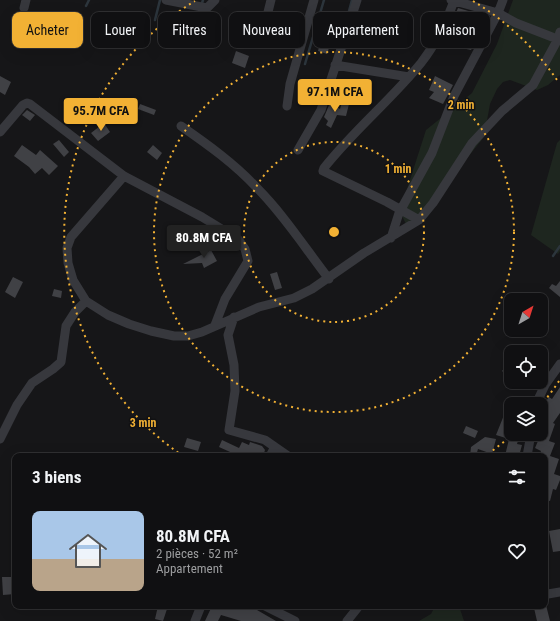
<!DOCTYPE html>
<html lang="fr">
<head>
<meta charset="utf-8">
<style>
	body { margin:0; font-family:"Roboto Condensed",sans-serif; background:#19191b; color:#f1f3f6; height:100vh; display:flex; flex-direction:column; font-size:15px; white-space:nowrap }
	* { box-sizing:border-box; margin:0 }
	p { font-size:13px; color:#9c9d9f }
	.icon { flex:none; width:22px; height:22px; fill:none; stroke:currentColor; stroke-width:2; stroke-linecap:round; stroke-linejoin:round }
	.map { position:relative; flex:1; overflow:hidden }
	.drawer { position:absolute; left:12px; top:453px; width:536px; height:156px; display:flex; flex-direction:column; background:#101012; border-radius:8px; box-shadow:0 4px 16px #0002,0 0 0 1px #303032 }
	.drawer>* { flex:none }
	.top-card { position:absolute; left:12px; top:12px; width:536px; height:36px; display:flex; gap:8px }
	.needle { width:26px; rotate:39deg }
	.fabs { position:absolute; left:504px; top:293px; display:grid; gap:8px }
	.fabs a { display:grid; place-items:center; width:44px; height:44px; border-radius:8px; background:#101012; box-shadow:0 4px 16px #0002,0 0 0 1px #303032; font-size:20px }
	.price { position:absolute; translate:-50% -34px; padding:0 9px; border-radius:4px; background:#f2b134; color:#111; font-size:13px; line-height:26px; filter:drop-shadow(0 1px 2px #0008) }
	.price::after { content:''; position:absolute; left:50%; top:24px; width:12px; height:9px; margin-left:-6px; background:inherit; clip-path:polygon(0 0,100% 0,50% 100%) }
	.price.current { background:#222; color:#fff }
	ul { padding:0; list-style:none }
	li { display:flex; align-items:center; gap:12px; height:100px; padding:0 20px }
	li span { display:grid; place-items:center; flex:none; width:112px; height:80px; border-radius:8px; color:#555 }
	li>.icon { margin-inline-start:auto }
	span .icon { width:48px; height:48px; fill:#fffc; stroke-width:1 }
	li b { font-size:17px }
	h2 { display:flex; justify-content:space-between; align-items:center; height:48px; padding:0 20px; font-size:17px }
	.chip { padding:0 14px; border-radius:8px; background:#101012; box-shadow:0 4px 16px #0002,0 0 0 1px #303032; font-size:14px; line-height:36px }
	.chip.current { background:#f2b134; color:#111 }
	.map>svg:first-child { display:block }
	.green { fill:#1e261f }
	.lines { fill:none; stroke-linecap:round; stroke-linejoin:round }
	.stream { stroke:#2c353c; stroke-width:2.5 }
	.building { fill:#404145 }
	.minor { stroke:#37383d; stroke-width:9 }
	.ring { fill:none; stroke:#f2b134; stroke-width:2; stroke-dasharray:2 4 }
	.centre { fill:#f2b134; stroke:#111113; stroke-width:2 }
	.ring-label { font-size:12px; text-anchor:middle; font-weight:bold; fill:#f2b134; stroke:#111113; stroke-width:3; stroke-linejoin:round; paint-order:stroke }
</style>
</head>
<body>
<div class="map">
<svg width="560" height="621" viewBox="0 0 560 621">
	<rect width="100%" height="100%" fill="#161618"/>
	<path class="green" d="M513 0H560V75L548 85 537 90 510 80 503 82 497 89 490 104 484 137 412 227 406 224 402 216 407 189 426 130 472 93 497 44Z
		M560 140V251L558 254 531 235 557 143Z
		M435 606H459L464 621H419L431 614Z"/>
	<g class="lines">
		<path class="stream" d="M86 6 89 0
			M349 11 352 0
			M155 20 160 0
			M191 35 203 0
			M305 64 324 0
			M553 256 560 246"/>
	</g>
	<path class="building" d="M458 8 486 16 481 32 471 50 443 44Z
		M94 21 107 26 103 38 90 33Z
		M269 33 280 37 275 49 260 44 262 38 268 37Z
		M321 39 331 42 327 54 318 51Z
		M236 51 249 56 245 68 232 63Z
		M0 76 11 82 5 95 0 92Z
		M435 76 453 85 443 104 429 98 434 92 429 90Z
		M342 102 349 104 346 116 337 115 331 128 326 125 328 121 324 117 330 103 340 109Z
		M140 104 156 110 154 115 138 109Z
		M27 110 35 115 30 121 22 115Z
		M104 123 110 132 98 141 91 133Z
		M59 140 69 152 64 157 53 144Z
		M22 145 36 155 40 150 58 166 49 175 42 168 35 174 29 167 14 156Z
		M153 145 162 153 157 160 147 152Z
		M211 250 217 261 204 268 202 263 183 264Z
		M277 272 282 288 275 290 270 274Z
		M13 277 23 282 15 298 5 292Z
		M560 281V297L549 288 552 284 556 286Z
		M54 289 62 291 61 298 52 296Z
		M511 360V379L502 371Z
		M560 387V413L553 423 555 424 549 441 555 443 550 456 559 459 554 474 560 476V480L556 490 553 489 550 501 545 500V456H539L541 451 535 448 541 434V423L545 411 541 408 549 397 552 399Z
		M506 410 511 413 504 431 511 434H520L517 444 522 445 519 456H505L509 439 496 435Z
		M466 426 478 431 475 438 463 433Z
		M485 437 496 439 492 454 478 449 476 456H470L471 447Z
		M187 438 201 442 198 451 184 447Z
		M222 440 239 448 242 442 249 445 250 442 262 446 265 450 263 456H239L219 447Z
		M560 529V551L553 552 549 531Z
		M2 577H15V594L3 595Z
		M546 605 550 621H537L534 608Z
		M158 606H168L163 621 155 619Z
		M212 606H238L247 610 250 606 276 621H241L221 615 218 621H205Z"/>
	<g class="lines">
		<path class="minor" d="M166 0 207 8 215 0
			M451 0 498 13 516 23 560 40
			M24 8 26 0
			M263 32 271 0
			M335 65 409 77
			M287 106 290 84 314 0
			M181 126C207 144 235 164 257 188 284 215 305 248 329 279
			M0 132 23 105 27 103 30 104 124 176 202 217 238 239 245 249 248 261 225 299 215 325
			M298 150 321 110 357 0
			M124 176 71 237 67 248 68 263 73 280 86 301 108 315 129 324 151 331 174 336H188L202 332 259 307 294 298 312 289 364 253 419 220 433 203 472 143 502 111 533 85 558 39 560 32
			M419 220 387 202 323 171 324 168C354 130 391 100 421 63 436 44 446 23 454 1
			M391 238 399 213 432 153 454 96 498 13 503 0
			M234 317 228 335 234 365 235 391 229 430 265 440 275 447
			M536 404 545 385 560 364
			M0 439 17 405 32 383 53 369 61 362 66 326 75 312 86 301
			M270 456 275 447 288 456
			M527 456 531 434
			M545 592 548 594 560 592
			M265 606 295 621
			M195 621 201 606
			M347 621 359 606"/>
	</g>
	<g class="ring">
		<circle cx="334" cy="232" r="90"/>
		<circle cx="334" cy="232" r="180"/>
		<path d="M559 381A270 270 0 0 1 542 404M513 434A270 270 0 0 1 485 456M183 456A270 270 0 0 1 195 1M473 1A270 270 0 0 1 559 83"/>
	</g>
	<circle cx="334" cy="232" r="6" class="centre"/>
	<g class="ring-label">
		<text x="461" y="109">2 min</text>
		<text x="398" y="173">1 min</text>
		<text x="143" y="427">3 min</text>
	</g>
</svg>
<div class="fabs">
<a><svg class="needle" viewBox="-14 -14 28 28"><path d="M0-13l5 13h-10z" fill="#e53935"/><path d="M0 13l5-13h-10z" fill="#9c9d9f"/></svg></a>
<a><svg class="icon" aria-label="locate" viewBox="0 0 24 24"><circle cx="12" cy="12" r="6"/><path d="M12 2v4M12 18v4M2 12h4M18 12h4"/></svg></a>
<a><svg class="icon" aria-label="layers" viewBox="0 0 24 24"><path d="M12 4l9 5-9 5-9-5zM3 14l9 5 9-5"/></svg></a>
</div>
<b class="price" style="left:335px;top:113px">97.1M CFA</b>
<b class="price" style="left:101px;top:132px">95.7M CFA</b>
<b class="price current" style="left:204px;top:259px">80.8M CFA</b>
<div class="top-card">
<a class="chip current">Acheter</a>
<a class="chip">Louer</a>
<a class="chip">Filtres</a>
<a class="chip">Nouveau</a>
<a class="chip">Appartement</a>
<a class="chip">Maison</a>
</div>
<section class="drawer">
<h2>3 biens<svg class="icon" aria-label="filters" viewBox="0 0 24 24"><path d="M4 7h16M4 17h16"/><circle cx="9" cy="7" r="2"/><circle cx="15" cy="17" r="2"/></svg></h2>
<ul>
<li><span style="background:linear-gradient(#a9c7e8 60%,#b9a48a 0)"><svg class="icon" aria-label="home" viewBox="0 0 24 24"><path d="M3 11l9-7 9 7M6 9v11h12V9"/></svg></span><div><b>80.8M CFA</b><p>2 pièces · 52 m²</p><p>Appartement</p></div><svg class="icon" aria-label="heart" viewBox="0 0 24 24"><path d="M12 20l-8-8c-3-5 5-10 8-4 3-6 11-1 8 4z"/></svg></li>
</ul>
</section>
</div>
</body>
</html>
